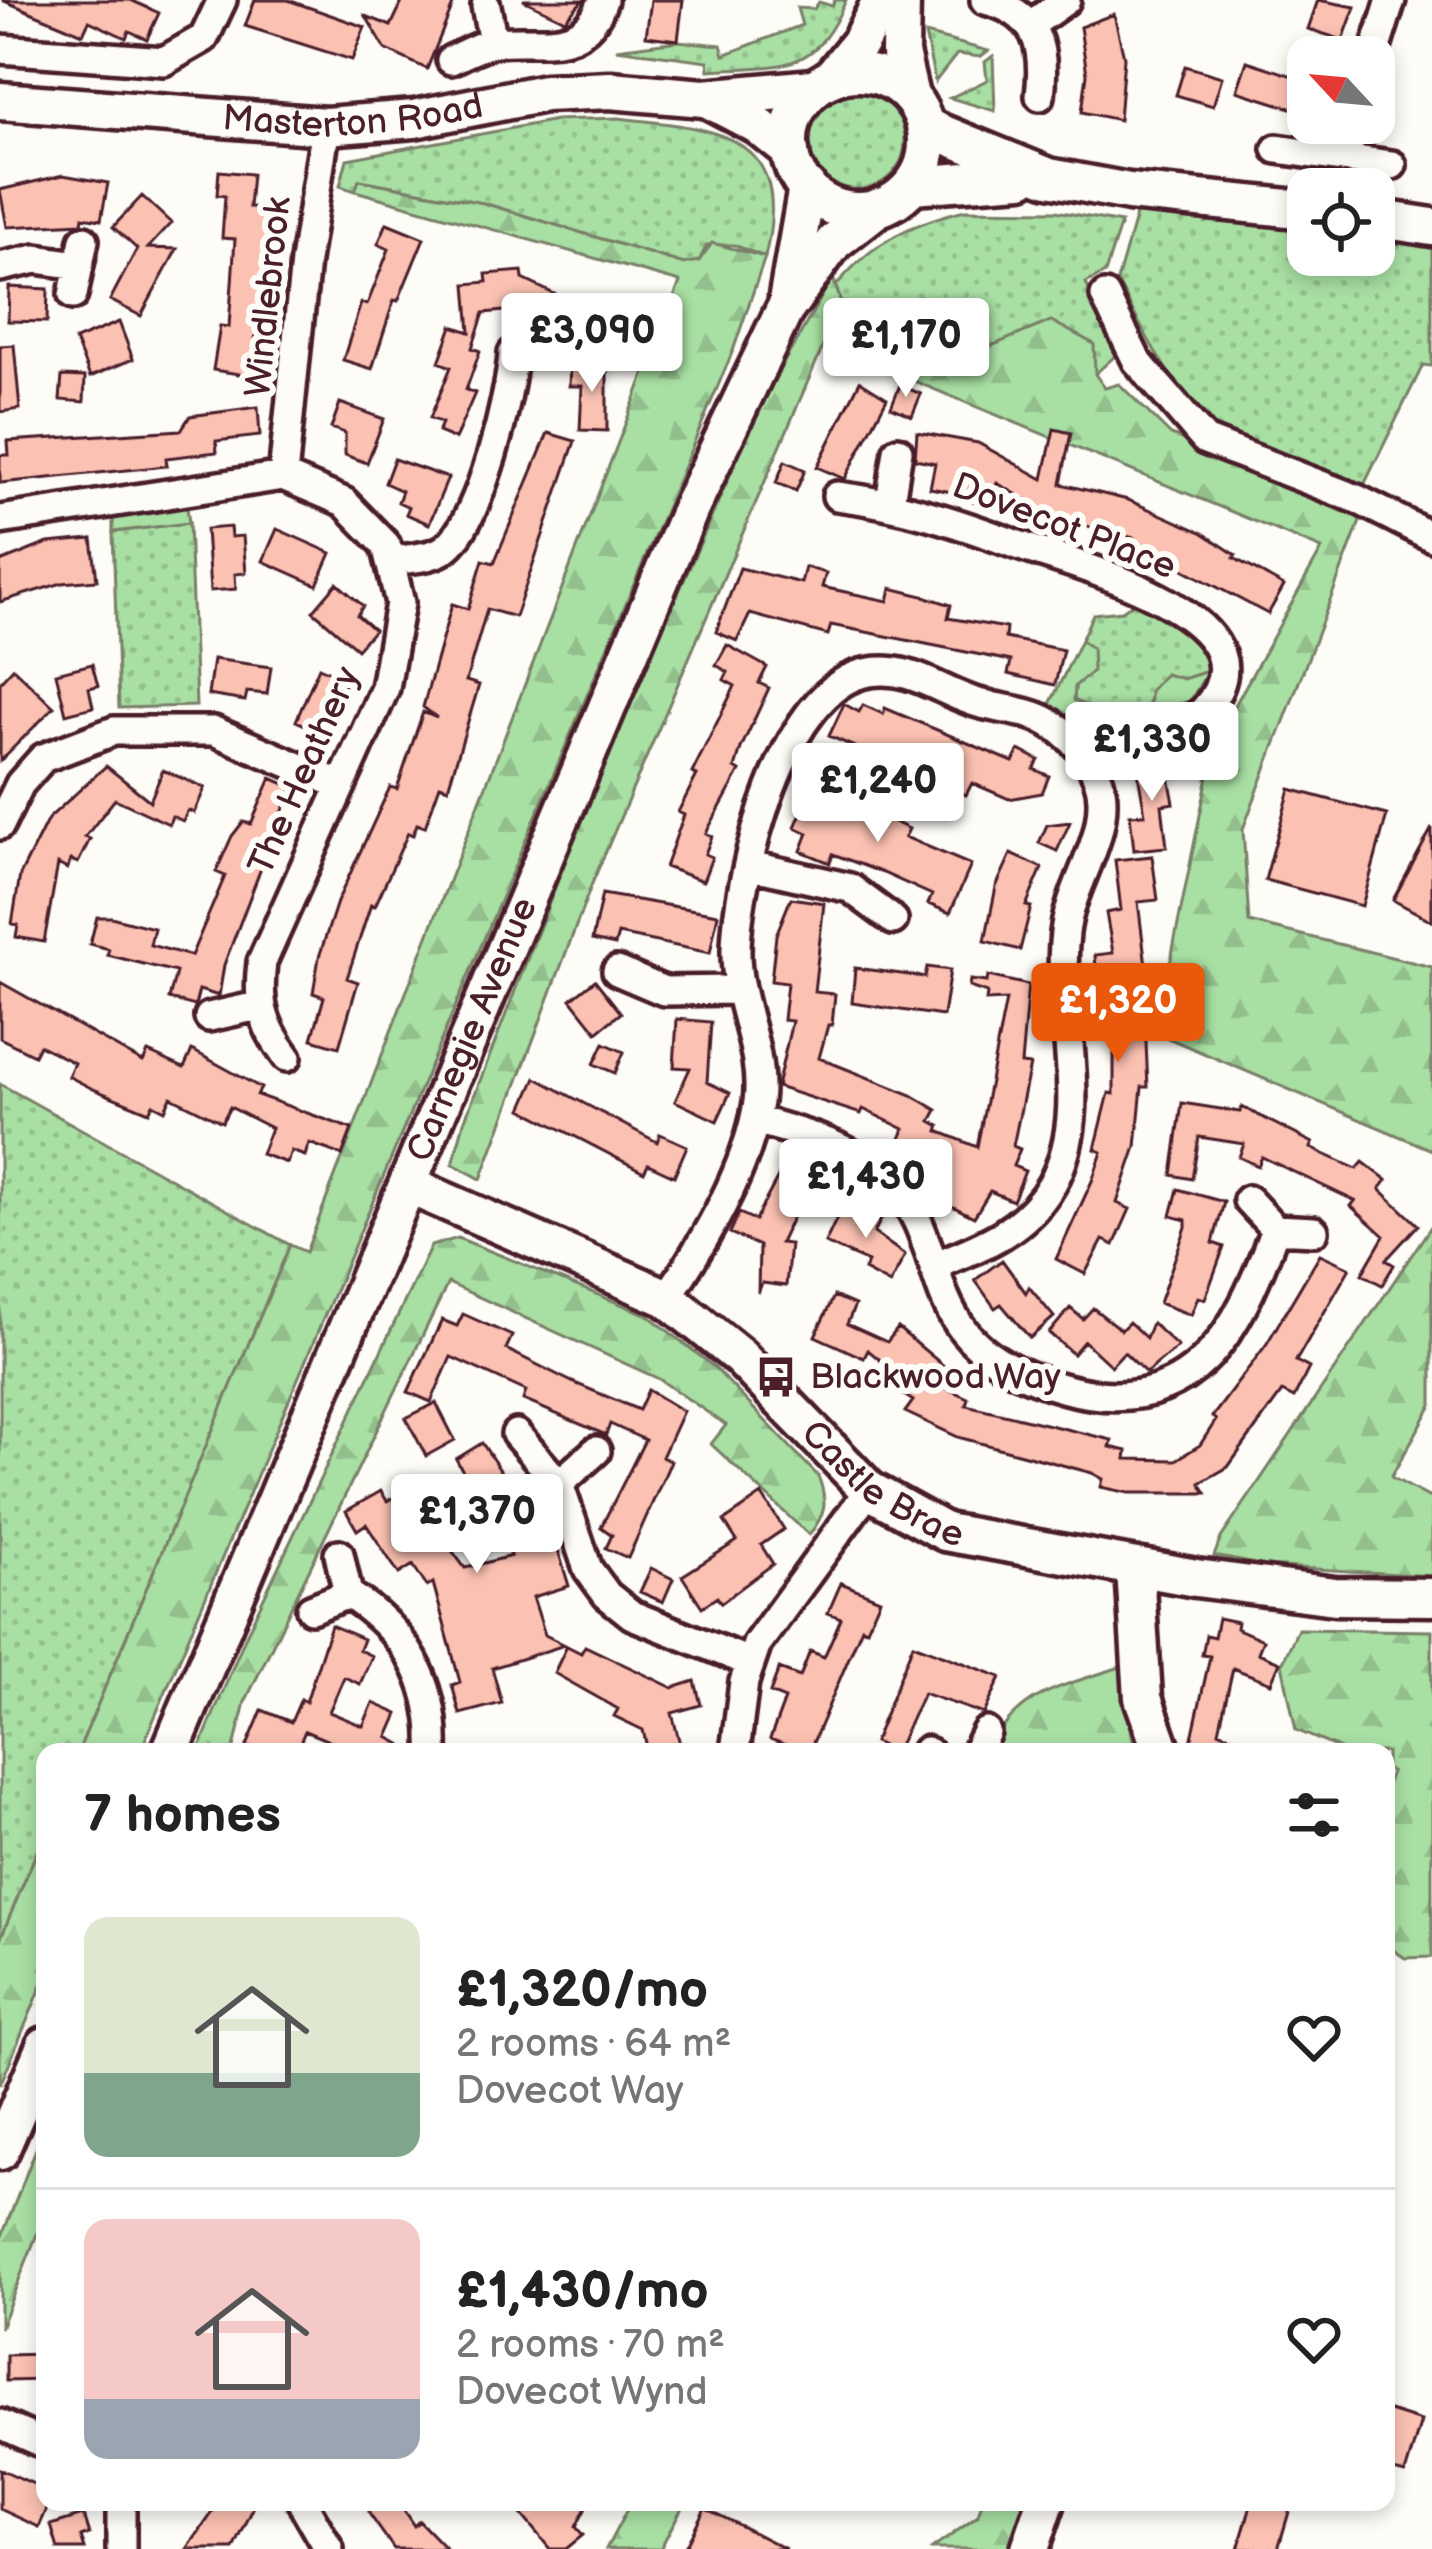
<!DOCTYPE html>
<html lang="en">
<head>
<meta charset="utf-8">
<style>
	body { margin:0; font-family:"Balsamiq Sans",sans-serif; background:#f2f2f2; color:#222; height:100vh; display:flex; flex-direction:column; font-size:45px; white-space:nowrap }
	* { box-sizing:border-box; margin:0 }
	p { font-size:39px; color:#767676 }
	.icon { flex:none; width:66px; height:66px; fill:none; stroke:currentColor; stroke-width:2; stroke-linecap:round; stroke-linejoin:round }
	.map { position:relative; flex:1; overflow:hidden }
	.sheet { position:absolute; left:36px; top:1743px; width:1359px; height:768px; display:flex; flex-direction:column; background:#fff; border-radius:24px; box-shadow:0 6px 18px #0003 }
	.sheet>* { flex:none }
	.needle { width:78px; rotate:296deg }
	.fabs { position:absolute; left:1287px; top:36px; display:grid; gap:24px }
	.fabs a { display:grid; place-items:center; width:108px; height:108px; border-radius:24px; background:#fff; box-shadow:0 6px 18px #0003; font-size:60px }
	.price { position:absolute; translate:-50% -102px; padding:0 27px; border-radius:12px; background:#fff; color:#222; font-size:39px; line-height:78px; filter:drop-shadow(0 3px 6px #0008) }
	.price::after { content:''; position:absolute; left:50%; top:72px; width:36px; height:27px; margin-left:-18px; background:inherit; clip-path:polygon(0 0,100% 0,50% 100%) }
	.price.selected { background:#ea580c; color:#fff }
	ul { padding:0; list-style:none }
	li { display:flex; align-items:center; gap:36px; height:300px; padding:0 48px }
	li+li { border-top:3px solid #e0e0e0 }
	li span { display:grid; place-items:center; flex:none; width:336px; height:240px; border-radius:24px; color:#555 }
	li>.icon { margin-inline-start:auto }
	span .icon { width:144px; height:144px; fill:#fffc; stroke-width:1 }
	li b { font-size:51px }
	h2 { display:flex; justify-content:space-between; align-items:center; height:144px; padding:0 48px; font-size:51px }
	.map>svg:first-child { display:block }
	.grass { fill:url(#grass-dots); stroke:#797f67; stroke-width:3 }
	.forest { fill:url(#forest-firs); stroke:#797f67; stroke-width:3 }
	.garden { fill:#a8dfa3; stroke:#797f67; stroke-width:3 }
	.building { fill:#fbc1b2; stroke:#4a1f2b; stroke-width:3 }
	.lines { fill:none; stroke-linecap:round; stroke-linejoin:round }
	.minor-casing { stroke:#4a1f2b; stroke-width:36 }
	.tertiary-casing { stroke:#4a1f2b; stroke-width:45 }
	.minor { stroke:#fdfcf7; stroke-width:27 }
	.tertiary { stroke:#fdfcf7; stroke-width:36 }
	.labels { text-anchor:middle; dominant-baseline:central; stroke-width:12; stroke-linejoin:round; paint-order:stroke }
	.street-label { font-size:36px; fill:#4a1f2b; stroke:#fdfcf7 }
	.poi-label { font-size:36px; fill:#4a1f2b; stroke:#fdfcf7; text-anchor:start }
</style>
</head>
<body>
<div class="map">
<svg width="1432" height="2549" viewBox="0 0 1432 2549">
	<defs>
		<pattern id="grass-dots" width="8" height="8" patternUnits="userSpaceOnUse" patternTransform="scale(3)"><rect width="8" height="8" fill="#a8dfa3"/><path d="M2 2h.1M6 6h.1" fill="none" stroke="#92bf8c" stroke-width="1.8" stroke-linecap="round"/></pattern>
		<pattern id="forest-firs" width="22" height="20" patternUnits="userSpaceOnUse" patternTransform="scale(3)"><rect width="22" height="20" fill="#a8dfa3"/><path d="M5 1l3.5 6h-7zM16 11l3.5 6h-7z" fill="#92bf8c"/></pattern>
	</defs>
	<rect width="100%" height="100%" fill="#fdfcf7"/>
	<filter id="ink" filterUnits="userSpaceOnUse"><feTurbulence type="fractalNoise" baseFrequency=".00833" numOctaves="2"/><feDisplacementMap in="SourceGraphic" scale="24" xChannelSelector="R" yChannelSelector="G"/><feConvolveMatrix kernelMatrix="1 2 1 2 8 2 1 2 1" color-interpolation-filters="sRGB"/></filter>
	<g filter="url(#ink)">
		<path class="grass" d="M835 0H846C813 76 783 65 709 70L708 61 616 49 678 41 721 45 724 55 802 25 797 8 814 9 819 2 832 6Z
			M925 34 988 51 980 57 957 54 935 82Z
			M993 56 995 111 950 98 987 80 985 62Z
			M809 141a48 48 0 1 1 96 0a48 48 0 1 1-96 0Z
			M618 118C717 128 795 133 765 257L734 245H707L699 261 684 264 483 203 360 180 355 191 340 186 347 159 556 120Z
			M965 210 1056 211 1121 223 1105 273 1086 283 1116 355 1095 374 974 366 846 323 836 286C870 243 912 223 965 210Z
			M1137 211 1308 228V255H1374V238L1432 247V366L1423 365 1361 491 1213 427C1171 387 1143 331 1117 281Z
			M189 523 196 706 119 708 113 532Z
			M1138 600C1170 617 1202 631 1208 671L1183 679 1165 674 1148 702 1149 713 1110 731 1096 711 1074 700 1075 686 1092 670 1081 640 1093 614 1122 611Z
			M0 1084 290 1245 78 1752H45V1832L0 1940Z"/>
		<path class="forest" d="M359 180 483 203 684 264 699 261 712 243 765 257 734 348 140 1752H78L290 1245 306 1252 680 282 355 191Z
			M833 277 847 323 973 366 984 349 1051 321 1094 344 1095 374 1105 388 1119 384 1171 435 1364 511 1243 829 1249 922 1432 967V1150L1156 1033 1215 741 1322 549 824 344 591 886 481 1179 453 1164 464 1122 600 772 764 397Z
			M1432 1225V1405L1391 1477 1432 1499V1576L1266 1566 1214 1556 1221 1538Z
			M458 1238 648 1315 714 1367 818 1476C828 1501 826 1514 809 1535L711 1444 726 1425 659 1379 448 1283 245 1702 233 1752H198L246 1635 431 1246Z
			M1298 1629 1432 1631V1957L1405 1958 1386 1945V1785L1391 1772 1386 1769V1752H1347L1296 1730 1282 1664Z
			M1120 1667 1135 1752H989C1016 1692 1062 1687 1120 1667Z
			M45 1832V1978L0 2085V1940Z
			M45 2126V2214L0 2328V2241Z
			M631 2502H685L660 2549H606Z
			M982 2502H1024L1008 2549H932L978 2516Z"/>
		<path class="garden" d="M187 507 189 523 113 532V517Z
			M1081 640 1092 648 1093 671 1075 686 1074 700 1096 711 1110 731 1091 730 1050 704Z
			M1208 671 1190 701 1150 713V691L1165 674 1183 679Z"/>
		<path class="building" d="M2 0H130L159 13 147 39 129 31 126 38 89 21 83 34Z
			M255 0H288L365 27 352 60 245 26Z
			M403 0H455L427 69 385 49 366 16 391 26Z
			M523 0H583L565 20Z
			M651 0H683L678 40 646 36Z
			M1318 0 1355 7 1343 40 1308 29Z
			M1114 14 1124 57 1119 120 1082 112 1087 74 1080 27Z
			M1247 61 1308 81V105L1297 102 1294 109 1237 91Z
			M1185 66 1222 77 1213 106 1176 95Z
			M219 171 252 174 249 207 272 208 254 348 263 349 259 377 213 370 220 326 229 327 235 239 222 238 225 196 217 195Z
			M63 175 108 183 101 220 83 217 82 223 7 227 0 190Z
			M142 196 171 223 148 248 177 249 141 316 110 300 137 249 113 227Z
			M387 223 424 238 398 301 394 300 372 369 343 360 361 303 367 305 389 249 378 244Z
			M522 271 523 279 575 304 572 313 583 317 575 340 521 322 526 309 484 313 472 348 480 351 466 390 475 393 455 439 438 432 442 423 430 418 451 367 439 362 452 326 470 332 466 284 487 282 486 274Z
			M9 287 48 289 47 322 8 321Z
			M119 322 133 359 90 377 75 340Z
			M14 345 20 409 0 412V346Z
			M570 364 607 365V431L580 430 582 386H569Z
			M62 376 85 377 84 402 60 400Z
			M860 381 887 398 845 479 817 467Z
			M900 385 921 394 912 416 891 407Z
			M340 403 384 419 367 463 345 455V433L331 428Z
			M258 407 260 436 216 441 217 452 166 458 167 466 0 483V455H9L8 441 181 430 190 416Z
			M1054 429 1071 433 1061 484 1128 500 1203 533 1236 555 1234 558 1284 586 1268 614 1132 542 1134 538 1026 511 1028 501 997 483 983 508 957 493 930 488 935 463 915 459 917 432 978 443 1043 479Z
			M548 433 575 441 515 617 487 609 466 681 479 685 448 788 440 785 425 827 417 824 413 835 408 833 375 906 371 904 347 978 358 982 339 1047 312 1039 324 997 313 993 319 957 337 902 390 787 397 789 423 712 437 718 423 707 452 604 468 609 483 560 494 563Z
			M394 459 448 478 429 524 406 514 409 507 398 502 402 491 385 483Z
			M785 461 805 470 796 491 776 483Z
			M230 527 231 537 243 536 246 573 235 574 236 589 210 591 206 529Z
			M277 529 331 553 317 585 263 561Z
			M92 539 97 580 62 583 0 602V562L48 543Z
			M805 567 826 573 822 587 888 601 891 588 927 597 951 605 948 618 1006 628 1005 638 1063 650 1055 685 1008 674 1011 661 831 625 828 635 750 614 737 641 716 632 740 568 801 583Z
			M337 583 363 606 357 615 374 630 357 649 313 611Z
			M727 645 767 667 759 683 769 688 741 748 735 768 740 771 706 833 712 836 705 854 712 857 703 881 665 867 684 815 678 812 697 775 692 773 735 686 724 680 728 672 716 665Z
			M213 659 271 667 267 694 247 692 245 701 208 695Z
			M92 664 98 686 89 688 93 707 66 714 56 673Z
			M319 667 346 679 325 734 296 721Z
			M13 668 54 707 0 761V682Z
			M844 704 859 712 863 705 883 714 885 708 1013 762 1019 750 1039 760 1034 769 1049 776 1042 793 1009 799 972 783 966 795 829 736Z
			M1165 756 1174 803 1162 805 1167 847 1134 850 1130 815 1145 814 1136 762Z
			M106 766 150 801 163 770 205 788 194 813 188 810 183 821 172 816 169 824 115 799 85 837 90 839 78 863 71 860 67 869 58 864 44 942 16 937 18 925 12 924 20 875 48 819Z
			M826 777 859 788 854 803 909 829 905 837 971 865 950 913 928 904 932 895 883 873 833 854 830 863 801 851 808 833 795 827 803 809 814 814Z
			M271 778 292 787 224 965 219 996 199 990 195 1006 169 999 176 972 107 955 109 949 90 944 97 917H111L154 928 150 945 191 956 225 876 216 872 232 836 243 822 251 824Z
			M1290 789 1387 815 1362 906 1265 880Z
			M1070 822 1057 851 1039 843 1047 825Z
			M1432 828V921L1393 900Z
			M1011 854 1042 868 1026 906 1031 907 1020 950 985 941 996 887Z
			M1152 856 1158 900 1138 902 1150 997 1144 998 1148 1087H1142L1136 1147 1117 1203 1130 1209 1114 1245 1103 1240 1085 1274 1056 1259 1092 1181 1102 1152 1095 1149 1109 1093 1114 1094V1031L1101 1033 1095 955 1113 953 1106 913 1121 910 1115 860Z
			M602 894 718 914 710 953 618 934 615 945 592 940Z
			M791 898 824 903 814 992 835 994 832 1025H828L819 1058 912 1095 937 1110 931 1121 940 1126 938 1131 977 1147 1006 1000 986 1001 987 993 969 987 970 980 987 982 988 976 1028 985 1021 1064 1030 1065 1013 1146 1020 1149 1013 1166 1025 1171 1013 1201 990 1191 974 1217 944 1202 950 1193 937 1185 950 1165 900 1139 904 1129 863 1109 861 1114 777 1087 792 1021 783 1020 787 983 771 981 776 935Z
			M927 967 950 970 943 1016 852 1003 855 968 925 977Z
			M595 980 621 1013 597 1032 571 999Z
			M0 982 143 1062 148 1052 184 1068 192 1050 261 1088 257 1095 352 1129 342 1155 309 1143 305 1156 291 1151 287 1163 261 1154 271 1128 230 1107 222 1122 171 1097 165 1110 153 1104 149 1112 93 1089 68 1076 74 1063 39 1045 34 1055 0 1038Z
			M677 1019 711 1022 707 1082 730 1093 717 1121 675 1101 690 1068 674 1067Z
			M604 1043 624 1052 615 1073 594 1064Z
			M536 1078 657 1142 660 1134 687 1146 674 1176 648 1164 644 1172 522 1109Z
			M1182 1103 1240 1112 1242 1107 1313 1143 1311 1148 1357 1169 1363 1162 1387 1180 1380 1189 1418 1225 1386 1260 1394 1265 1382 1285 1362 1274 1384 1236 1351 1206 1355 1201 1262 1157 1258 1166 1239 1157 1244 1144 1199 1137 1192 1179 1172 1175Z
			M792 1151 818 1164 780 1243 790 1244 786 1286 762 1283 758 1293 759 1246 730 1233 739 1213 755 1220Z
			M1178 1189 1224 1202 1213 1243 1224 1247 1205 1299 1198 1297 1191 1315 1159 1303 1186 1227V1220L1171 1216Z
			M863 1201 885 1211 874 1233 905 1255 890 1284 864 1270 868 1262 825 1243 843 1205 858 1212Z
			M1320 1254 1350 1268 1296 1361 1309 1368 1294 1398 1282 1392 1228 1467 1200 1483 1206 1493H1129L1101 1487 1103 1479 1092 1473 958 1437 905 1412 913 1401 898 1391 906 1381 868 1350 864 1358 815 1336 834 1296 855 1305 847 1324 887 1342 898 1328 944 1366 939 1374 950 1382 946 1388 968 1398 966 1405 1112 1440 1110 1447 1127 1451 1126 1459 1176 1460 1200 1445 1216 1420 1212 1417 1266 1345Z
			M1002 1260 1026 1293 1029 1287 1054 1317 1030 1338 1001 1304 995 1308 975 1280Z
			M1070 1308 1083 1319 1093 1308 1121 1330 1129 1322 1146 1338 1152 1323 1178 1347 1146 1373 1124 1352 1111 1366 1084 1341 1073 1354 1049 1333Z
			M463 1314 512 1336 506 1349 572 1382 639 1410 648 1390 683 1411 662 1457 671 1461 628 1558 606 1548 612 1535 601 1527 645 1440 610 1424 606 1435 523 1400 526 1391 451 1357 431 1402 408 1392 442 1320 457 1326Z
			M436 1403 455 1440 426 1456 406 1418Z
			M482 1443 515 1493 530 1484 543 1504 530 1511 548 1542 555 1540 569 1586 533 1597 545 1635 565 1645 492 1668 502 1703 460 1714 452 1685 460 1682 433 1583 427 1587 413 1565 399 1574 366 1524 357 1530 346 1511 381 1491 387 1501 407 1490 465 1568 511 1556 456 1459Z
			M762 1495 784 1529 761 1545 773 1564 721 1603 717 1597 702 1607 682 1576 737 1541 724 1521Z
			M651 1568 673 1579 663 1602 640 1592Z
			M841 1583 880 1599 867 1629 862 1627 809 1752H786L788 1746 770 1739 785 1699 770 1693 779 1669 800 1677 810 1651 824 1657 841 1618 828 1613Z
			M1218 1618 1237 1622 1236 1628 1263 1640 1258 1653 1280 1662 1271 1683 1233 1668 1219 1731 1267 1752H1189L1210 1656 1202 1655 1206 1635 1214 1637Z
			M331 1625 363 1639 359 1650 372 1656 360 1684 344 1677 329 1712 363 1726 373 1703 398 1714 388 1737 415 1752H355L305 1731 296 1752H262L247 1746 262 1710 291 1722 301 1699 306 1702Z
			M913 1644 1001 1677 984 1714 923 1693 896 1752 874 1742Z
			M567 1646 581 1653 585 1646 673 1688 695 1681 701 1705 672 1713 682 1752H648L643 1730 614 1716 618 1709 554 1673Z
			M45 2354V2380L6 2381V2355Z
			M1386 2410 1421 2421 1405 2474 1386 2469Z
			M0 2469 45 2489V2502H50L39 2527 0 2509Z
			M220 2502H256L234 2549H187Z
			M383 2502H398L414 2526 419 2521 446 2549H394L368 2512Z
			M511 2502H589L576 2527 583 2535 566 2549H550Z
			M1252 2502H1292L1278 2549H1238Z
			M705 2508 786 2549H684Z
			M83 2515 89 2534 81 2537 85 2549H58L51 2525Z"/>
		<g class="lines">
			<g class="minor-casing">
				<path id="minor" d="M985 0C1038 13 1046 46 1040 96
					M486 6 493 42
					M1032 24 1066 0
					M0 49 164 61 204 38 222 0
					M1373 57 1391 0
					M451 60C465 54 481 44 497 42 539 37 585 55 603 0
					M1277 149 1392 165
					M1345 157 1354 123
					M0 267 36 259 79 265
					M73 295 84 240
					M1105 296 1137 361 1205 440 1357 499 1432 537
					M283 476 305 261 326 126
					M837 496C900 504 953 521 1012 543 1066 563 1286 615 1205 709 1190 726 1115 747 1088 760
					M890 502 898 451
					M0 520 283 476 344 502 386 545 400 603 385 688 262 962C257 1003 262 1024 287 1057
					M393 561C410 558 434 558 447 547 480 520 511 395 513 353
					M0 825 20 784 43 758 114 731H214L341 785
					M749 865 850 888 893 920
					M617 971 664 991 738 990
					M209 1017 258 1006
					M755 1120C805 1134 855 1146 893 1185 934 1226 930 1289 964 1331 989 1362 1029 1379 1066 1389 1193 1422 1238 1332 1275 1229
					M1248 1200 1275 1229 1314 1231
					M667 1298C704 1242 748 1169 758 1102 765 1050 735 1002 736 950 737 877 783 684 870 672 910 666 936 689 972 701 997 710 1027 709 1050 723 1077 739 1103 771 1102 803 1102 847 1070 889 1065 933 1055 1014 1094 1108 1052 1184 1027 1229 982 1247 936 1265
					M516 1434 559 1484 588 1569 607 1595 632 1615 749 1662
					M559 1484 596 1451
					M339 1554 348 1594C405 1630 436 1682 433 1752
					M311 1609 348 1594
					M926 1751 928 1752
					M735 1752 744 1682 757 1644 869 1490
					M976 1752 986 1732
					M0 2424 45 2444
					M302 2502 329 2549
					M121 2549V2502"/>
			</g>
			<g class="tertiary-casing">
				<g id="tertiary">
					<path d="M901 0 900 53 910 96"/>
					<circle cx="858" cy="142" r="69"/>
					<path d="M830 79 860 42 882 0"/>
					<path d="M708 99 756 124 790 151"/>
					<path id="s1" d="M0 101 326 126 414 119 545 93 610 90 704 98 814 88"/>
					<path d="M926 127 1049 177 1129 192 1308 210"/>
					<path d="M912 185 1022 177"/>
					<path d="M1374 218 1432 227"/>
					<path d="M788 296 807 187"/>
					<path id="s2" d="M408 1185 667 1298 740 1357 869 1490 945 1532 1196 1578 1335 1596 1432 1597"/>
					<path d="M1135 1569 1143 1698 1162 1752"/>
					<path id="s3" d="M170 1752 690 509 784 311 834 242 879 207"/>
					<path d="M0 2151 45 2046"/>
					<path d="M1030 2549 1046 2502"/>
				</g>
			</g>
			<use href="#minor" class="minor"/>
			<use href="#tertiary" class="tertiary"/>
		</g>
	</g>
	<defs>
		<g id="bus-bare" transform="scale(3.24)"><path d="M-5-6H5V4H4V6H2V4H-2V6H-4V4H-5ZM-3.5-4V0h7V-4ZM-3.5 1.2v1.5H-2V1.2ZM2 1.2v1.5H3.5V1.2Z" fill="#4a1f2b" stroke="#fdfcf7" stroke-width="2.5" paint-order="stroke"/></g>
	</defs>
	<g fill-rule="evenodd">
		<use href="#bus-bare" x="776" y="1377"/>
	</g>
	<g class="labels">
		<g class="street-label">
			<text stroke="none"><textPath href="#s1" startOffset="354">Masterton Road</textPath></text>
			<text transform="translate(269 297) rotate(-84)">Windlebrook</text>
			<text transform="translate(1064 527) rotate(21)">Dovecot Place</text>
			<text transform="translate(305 771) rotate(-66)">The Heathery</text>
			<text stroke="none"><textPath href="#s3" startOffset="783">Carnegie Avenue</textPath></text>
			<text stroke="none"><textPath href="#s2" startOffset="570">Castle Brae</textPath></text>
		</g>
		<g class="poi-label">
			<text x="810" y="1377">Blackwood Way</text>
		</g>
	</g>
</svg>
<div class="fabs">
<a><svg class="needle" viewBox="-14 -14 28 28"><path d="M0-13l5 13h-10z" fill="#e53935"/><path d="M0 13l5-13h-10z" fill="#767676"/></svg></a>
<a><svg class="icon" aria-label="locate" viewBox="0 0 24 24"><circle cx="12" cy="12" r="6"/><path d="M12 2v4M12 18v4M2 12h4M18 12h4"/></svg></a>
</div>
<b class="price" style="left:592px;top:395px">£3,090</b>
<b class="price" style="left:906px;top:400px">£1,170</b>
<b class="price" style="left:1152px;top:804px">£1,330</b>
<b class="price" style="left:878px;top:845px">£1,240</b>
<b class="price selected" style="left:1118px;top:1065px">£1,320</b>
<b class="price" style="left:866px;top:1241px">£1,430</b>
<b class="price" style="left:477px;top:1576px">£1,370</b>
<section class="sheet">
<h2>7 homes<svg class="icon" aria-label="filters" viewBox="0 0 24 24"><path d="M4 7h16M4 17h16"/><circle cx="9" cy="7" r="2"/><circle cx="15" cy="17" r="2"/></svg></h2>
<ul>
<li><span style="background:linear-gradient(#dfe7d0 65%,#7fa58c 0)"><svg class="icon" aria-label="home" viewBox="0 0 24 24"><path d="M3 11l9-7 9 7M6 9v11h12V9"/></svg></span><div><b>£1,320/mo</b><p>2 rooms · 64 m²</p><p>Dovecot Way</p></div><svg class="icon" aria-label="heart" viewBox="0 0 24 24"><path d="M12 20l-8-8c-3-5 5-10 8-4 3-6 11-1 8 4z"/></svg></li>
<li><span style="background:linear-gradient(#f6c9c9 75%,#9aa5b1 0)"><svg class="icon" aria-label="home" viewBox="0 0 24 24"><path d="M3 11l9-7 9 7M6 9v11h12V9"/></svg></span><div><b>£1,430/mo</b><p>2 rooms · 70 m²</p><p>Dovecot Wynd</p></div><svg class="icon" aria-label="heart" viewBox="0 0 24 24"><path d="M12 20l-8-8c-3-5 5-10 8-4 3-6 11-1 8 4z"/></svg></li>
</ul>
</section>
</div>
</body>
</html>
